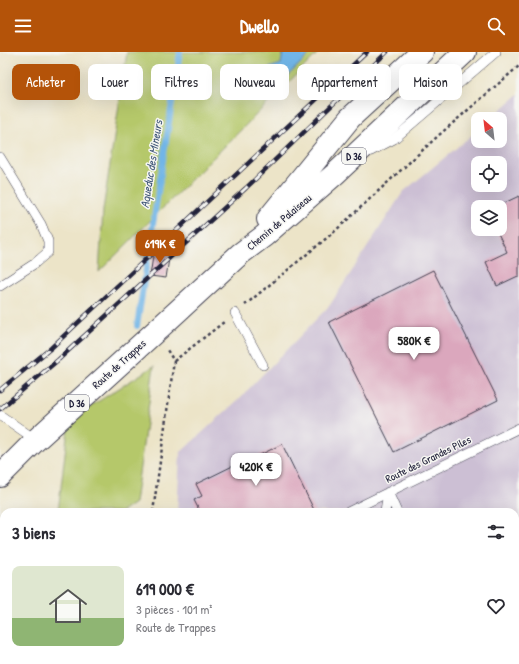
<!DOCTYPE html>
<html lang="fr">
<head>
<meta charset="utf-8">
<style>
	body { margin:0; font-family:"Patrick Hand",sans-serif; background:#f7f7f7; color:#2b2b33; height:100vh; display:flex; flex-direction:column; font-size:15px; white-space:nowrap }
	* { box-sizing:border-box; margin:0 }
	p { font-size:13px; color:#7c7c81 }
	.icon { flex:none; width:22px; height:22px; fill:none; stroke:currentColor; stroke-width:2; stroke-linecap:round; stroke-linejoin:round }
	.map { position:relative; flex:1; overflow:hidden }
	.sheet { position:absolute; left:0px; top:456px; width:519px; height:156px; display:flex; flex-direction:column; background:#fff; border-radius:12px 12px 0 0; box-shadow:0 4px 16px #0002 }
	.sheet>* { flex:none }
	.top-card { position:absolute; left:12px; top:12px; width:495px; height:36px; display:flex; gap:8px }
	.needle { width:26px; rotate:332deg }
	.buttons { position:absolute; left:471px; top:60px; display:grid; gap:8px }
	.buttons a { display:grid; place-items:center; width:36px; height:36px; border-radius:8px; background:#fff; box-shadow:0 4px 16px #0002; font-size:20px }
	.price { position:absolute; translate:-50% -34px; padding:0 9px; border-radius:8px; background:#fff; color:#222; font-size:13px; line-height:26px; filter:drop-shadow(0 1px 2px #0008) }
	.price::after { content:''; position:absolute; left:50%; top:24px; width:12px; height:9px; margin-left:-6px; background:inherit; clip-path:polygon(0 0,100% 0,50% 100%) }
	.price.active { background:#b45309; color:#fff }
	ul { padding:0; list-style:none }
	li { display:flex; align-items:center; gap:12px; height:100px; padding:0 12px }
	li+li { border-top:1px solid #e1e1e2 }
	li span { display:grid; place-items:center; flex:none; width:112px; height:80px; border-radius:8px; color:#555 }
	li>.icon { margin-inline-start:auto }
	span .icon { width:48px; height:48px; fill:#fffc; stroke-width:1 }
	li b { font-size:17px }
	h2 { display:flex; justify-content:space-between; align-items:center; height:48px; padding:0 12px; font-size:17px }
	.pill { padding:0 14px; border-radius:8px; background:#fff; box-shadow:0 4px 16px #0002; font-size:14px; line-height:36px }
	.pill.active { background:#b45309; color:#fff }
	header { display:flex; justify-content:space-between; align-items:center; height:52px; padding:0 12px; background:#b45309; color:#fff; font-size:18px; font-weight:700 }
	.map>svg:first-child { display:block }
	.industrial { fill:#ccbfd4; fill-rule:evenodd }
	.green { fill:#b5c86b; stroke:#6c7553 }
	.forest { fill:#90ac5f; stroke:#59674d }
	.water { fill:#71b5e7; stroke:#4a6c91 }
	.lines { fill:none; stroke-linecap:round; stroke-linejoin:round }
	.stream { stroke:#71b5e7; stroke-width:6 }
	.building { fill:#dba7bd }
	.lane-casing { stroke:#403f50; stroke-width:10 }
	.primary-casing { stroke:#403f50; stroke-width:24 }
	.path { stroke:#403f50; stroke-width:2.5; stroke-dasharray:3 3; stroke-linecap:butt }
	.lane { stroke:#fff; stroke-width:9 }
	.primary { stroke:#fff; stroke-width:22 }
	.rail-casing { stroke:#22223b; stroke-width:4.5 }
	.rail { stroke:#f6f6f2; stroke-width:3; stroke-dasharray:9; stroke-linecap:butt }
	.labels { text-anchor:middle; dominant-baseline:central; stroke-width:3; stroke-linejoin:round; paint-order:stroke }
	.shield { fill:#f6f6f2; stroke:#626272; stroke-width:1 }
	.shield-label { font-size:10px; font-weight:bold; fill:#22223b }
	.street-label { font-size:11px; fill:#22223b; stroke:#f6f6f2 }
	.water-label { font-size:12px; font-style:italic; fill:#3e5577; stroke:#f6f6f2 }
</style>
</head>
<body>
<header><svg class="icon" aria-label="menu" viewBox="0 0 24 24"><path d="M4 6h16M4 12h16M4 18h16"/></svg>Dwello<svg class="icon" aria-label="search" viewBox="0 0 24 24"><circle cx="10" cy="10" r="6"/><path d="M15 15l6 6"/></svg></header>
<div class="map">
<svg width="519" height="612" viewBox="0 0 519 612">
	<rect width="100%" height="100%" fill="#f6f6f2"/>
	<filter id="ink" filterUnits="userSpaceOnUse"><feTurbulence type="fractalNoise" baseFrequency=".025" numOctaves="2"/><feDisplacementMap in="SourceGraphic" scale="8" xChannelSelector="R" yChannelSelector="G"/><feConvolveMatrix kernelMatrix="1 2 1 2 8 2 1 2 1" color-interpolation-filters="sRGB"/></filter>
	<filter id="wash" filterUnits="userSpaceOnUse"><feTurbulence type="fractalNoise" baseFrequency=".012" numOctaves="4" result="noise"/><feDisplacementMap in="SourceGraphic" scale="16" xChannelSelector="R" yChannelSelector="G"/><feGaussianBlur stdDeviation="0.9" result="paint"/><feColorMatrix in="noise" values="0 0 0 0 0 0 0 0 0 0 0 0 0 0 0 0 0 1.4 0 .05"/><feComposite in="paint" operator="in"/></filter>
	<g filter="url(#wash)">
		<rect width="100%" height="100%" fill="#ece4c8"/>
		<path class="industrial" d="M519 42V612H160L161 608H515V460H177L180 401 239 347 330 253 403 140 478 78V89H500V67H490ZM478 111H500V133H478ZM478 155H500V177H478Z"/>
		<path class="green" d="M127 0H319L99 220 103 158Z
			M154 314 135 451 122 460H58L69 368Z"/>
		<path class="forest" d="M38 608H113L112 612H37Z"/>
		<path class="water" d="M283 0H312L269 42H263L266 17 281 12Z"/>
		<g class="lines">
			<path class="stream" d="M137 274 180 0"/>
		</g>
		<g id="blocks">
			<path class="building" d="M519 144V226L518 224 497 234 486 210 507 200 496 177H500V153Z
				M154 198 170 200 166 226 150 224Z
				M433 218 498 348 394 400 329 270Z
				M282 392 315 460H200L194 448 202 444 196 432 247 407 248 409Z"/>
		</g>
	</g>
	<g filter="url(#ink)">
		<use href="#blocks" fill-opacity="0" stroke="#403f50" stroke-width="1"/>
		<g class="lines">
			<g class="lane-casing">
				<path id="lane" d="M371 99 394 87 496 0
					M0 105 41 172 48 189V200L34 212 0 234
					M235 261 263 313
					M0 363 36 388
					M388 440 397 460
					M348 460 519 376
					M385 460 388 440
					M469 608 471 612
					M172 612V608
					M366 612V608"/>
			</g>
			<g class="primary-casing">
				<path id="primary" d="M268 167 350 66 422 0
					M0 424 36 388 156 279 240 202 264 184 335 122 465 0"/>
			</g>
			<path class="path" d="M245 253 334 180 439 83 519 14
				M174 309 224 270
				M153 460 174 309 167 298
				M131 612V608"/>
			<use href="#lane" class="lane"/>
			<use href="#primary" class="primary"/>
			<g class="rail-casing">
				<path id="rail" d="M0 338 51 296 367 0
					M0 357 58 308 246 136 387 0"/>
			</g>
			<use href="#rail" class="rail"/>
		</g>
	</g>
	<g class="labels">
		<g class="shield">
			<rect x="342" y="96" width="24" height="16" rx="3"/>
			<rect x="65" y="343" width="24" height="16" rx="3"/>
		</g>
		<g class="shield-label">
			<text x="354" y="104">D 36</text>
			<text x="77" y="351">D 36</text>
		</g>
		<g class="street-label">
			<text transform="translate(279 170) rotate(-40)">Chemin de Palaiseau</text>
			<text transform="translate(119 312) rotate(-42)">Route de Trappes</text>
			<text transform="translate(428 407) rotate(-26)">Route des Grandes Piles</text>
		</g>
		<g class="water-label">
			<text transform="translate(151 112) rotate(-81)">Aqueduc des Mineurs</text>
		</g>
	</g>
</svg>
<div class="buttons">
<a><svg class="needle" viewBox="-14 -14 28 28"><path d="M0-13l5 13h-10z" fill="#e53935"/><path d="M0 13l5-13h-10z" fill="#7c7c81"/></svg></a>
<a><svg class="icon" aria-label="locate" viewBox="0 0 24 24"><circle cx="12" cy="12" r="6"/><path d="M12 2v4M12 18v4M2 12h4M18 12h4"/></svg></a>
<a><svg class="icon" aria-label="layers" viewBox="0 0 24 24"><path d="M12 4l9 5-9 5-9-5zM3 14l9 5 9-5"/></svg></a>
</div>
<b class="price active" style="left:160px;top:212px">619K €</b>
<b class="price" style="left:414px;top:309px">580K €</b>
<b class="price" style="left:256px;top:435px">420K €</b>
<div class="top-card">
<a class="pill active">Acheter</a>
<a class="pill">Louer</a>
<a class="pill">Filtres</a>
<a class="pill">Nouveau</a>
<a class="pill">Appartement</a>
<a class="pill">Maison</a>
</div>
<section class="sheet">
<h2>3 biens<svg class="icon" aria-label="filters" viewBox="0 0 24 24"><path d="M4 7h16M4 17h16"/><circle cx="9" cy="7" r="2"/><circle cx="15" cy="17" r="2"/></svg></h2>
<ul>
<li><span style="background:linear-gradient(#dfe7d0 65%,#8fb573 0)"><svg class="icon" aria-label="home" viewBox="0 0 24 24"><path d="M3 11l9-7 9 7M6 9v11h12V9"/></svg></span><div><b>619 000 €</b><p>3 pièces · 101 m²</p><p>Route de Trappes</p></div><svg class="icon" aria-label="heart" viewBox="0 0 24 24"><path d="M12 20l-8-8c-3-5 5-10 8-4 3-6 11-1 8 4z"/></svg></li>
</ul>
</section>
</div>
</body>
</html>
